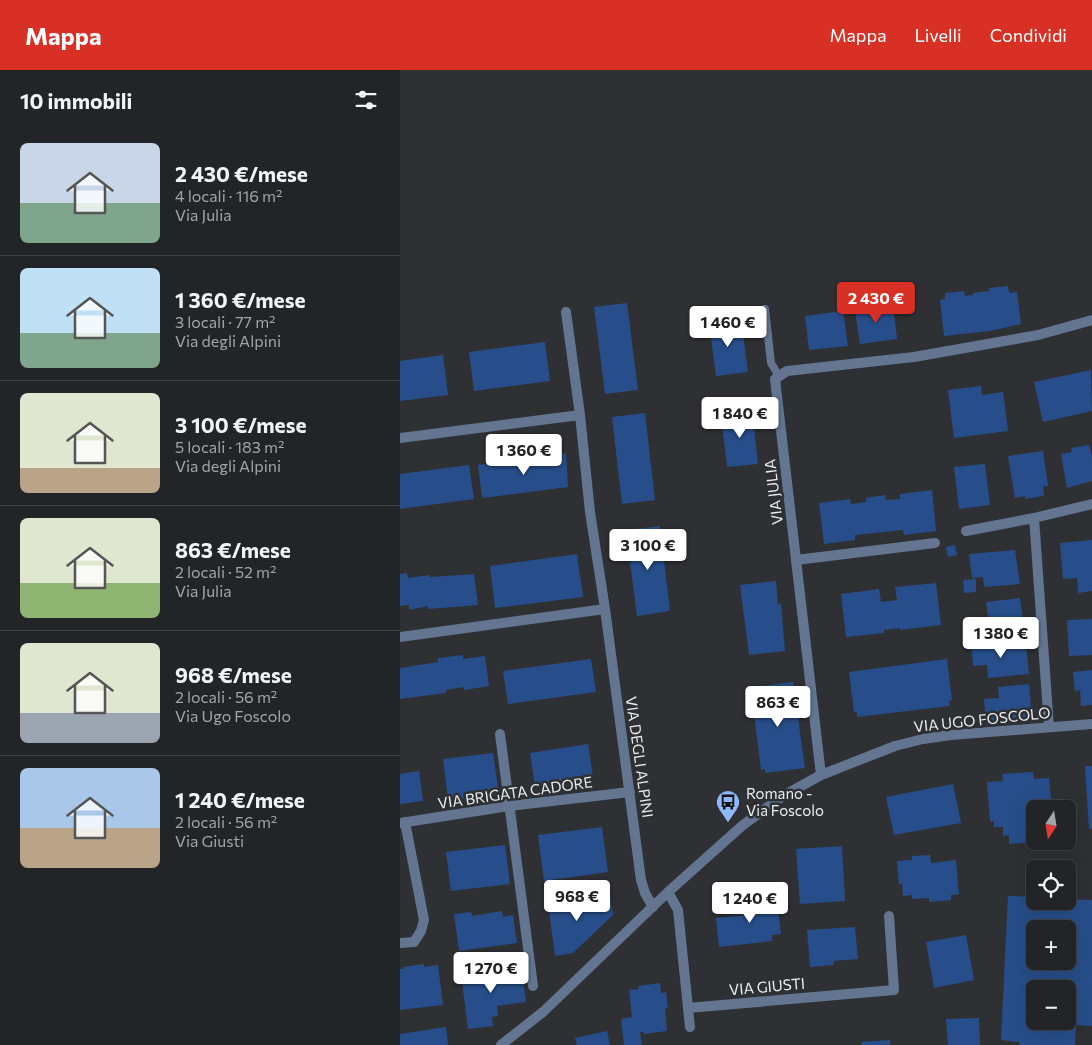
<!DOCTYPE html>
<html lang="it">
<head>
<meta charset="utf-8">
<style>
	body { margin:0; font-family:Commissioner,sans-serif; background:#2e3033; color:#f1f3f6; height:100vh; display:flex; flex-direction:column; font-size:19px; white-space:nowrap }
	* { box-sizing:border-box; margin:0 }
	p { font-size:16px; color:#a2a4a7 }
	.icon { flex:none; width:28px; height:28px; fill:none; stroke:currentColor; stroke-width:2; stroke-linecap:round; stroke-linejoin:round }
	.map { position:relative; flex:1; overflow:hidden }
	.panel { display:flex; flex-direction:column; background:#222427; width:400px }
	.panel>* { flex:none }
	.needle { width:32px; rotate:192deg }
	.tools { position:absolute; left:626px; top:730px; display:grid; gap:10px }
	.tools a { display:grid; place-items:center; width:50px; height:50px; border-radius:8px; background:#222427; box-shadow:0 5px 20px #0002,0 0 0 1px #3f4144; font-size:25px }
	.price { position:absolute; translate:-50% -42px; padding:0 11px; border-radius:5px; background:#fff; color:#222; font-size:16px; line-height:32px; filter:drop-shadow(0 1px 2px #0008) }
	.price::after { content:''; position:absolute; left:50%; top:30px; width:15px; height:11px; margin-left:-8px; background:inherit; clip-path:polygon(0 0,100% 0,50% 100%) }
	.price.on { background:#d93025; color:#fff }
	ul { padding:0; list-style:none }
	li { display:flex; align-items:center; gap:15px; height:125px; padding:0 20px }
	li+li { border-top:1px solid #3f4144 }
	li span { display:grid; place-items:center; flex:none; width:140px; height:100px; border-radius:8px; color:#555 }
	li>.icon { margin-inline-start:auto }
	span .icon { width:60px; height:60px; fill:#fffc; stroke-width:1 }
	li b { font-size:21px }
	h2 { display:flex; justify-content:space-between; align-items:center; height:60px; padding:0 20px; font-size:21px }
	header { display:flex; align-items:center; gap:30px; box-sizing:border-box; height:70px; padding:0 25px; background:#d93025; color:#fff }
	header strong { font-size:24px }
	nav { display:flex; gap:28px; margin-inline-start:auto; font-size:18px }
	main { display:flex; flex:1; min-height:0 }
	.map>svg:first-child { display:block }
	.building { fill:#274e8a; fill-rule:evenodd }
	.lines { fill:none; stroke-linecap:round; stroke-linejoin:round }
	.lane { stroke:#637591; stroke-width:8 }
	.street { stroke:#637591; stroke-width:10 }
	.labels { text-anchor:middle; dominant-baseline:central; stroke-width:5; stroke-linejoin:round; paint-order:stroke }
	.street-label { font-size:15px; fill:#eaecee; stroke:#2e3034 }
	.poi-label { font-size:15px; fill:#eaecee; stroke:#2e3034; text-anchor:start }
</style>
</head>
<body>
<header>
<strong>Mappa</strong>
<nav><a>Mappa</a><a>Livelli</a><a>Condividi</a></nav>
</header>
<main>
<section class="panel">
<h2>10 immobili<svg class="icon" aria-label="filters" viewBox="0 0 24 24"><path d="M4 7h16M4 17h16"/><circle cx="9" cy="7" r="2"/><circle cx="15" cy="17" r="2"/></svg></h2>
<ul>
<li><span style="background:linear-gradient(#c9d6e8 60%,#7fa58c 0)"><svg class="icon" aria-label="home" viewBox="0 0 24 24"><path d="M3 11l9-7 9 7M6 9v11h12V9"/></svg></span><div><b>2 430 €/mese</b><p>4 locali · 116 m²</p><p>Via Julia</p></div></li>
<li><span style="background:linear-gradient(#bfe0f5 65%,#7fa58c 0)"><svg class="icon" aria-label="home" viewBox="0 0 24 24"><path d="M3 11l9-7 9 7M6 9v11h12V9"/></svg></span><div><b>1 360 €/mese</b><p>3 locali · 77 m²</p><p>Via degli Alpini</p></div></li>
<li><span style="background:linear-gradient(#dfe7d0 75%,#b9a48a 0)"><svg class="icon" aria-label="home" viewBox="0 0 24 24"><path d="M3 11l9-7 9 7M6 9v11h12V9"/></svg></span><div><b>3 100 €/mese</b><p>5 locali · 183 m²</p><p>Via degli Alpini</p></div></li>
<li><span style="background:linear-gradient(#dfe7d0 65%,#8fb573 0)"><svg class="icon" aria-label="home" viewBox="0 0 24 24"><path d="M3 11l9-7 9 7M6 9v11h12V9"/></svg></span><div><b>863 €/mese</b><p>2 locali · 52 m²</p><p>Via Julia</p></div></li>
<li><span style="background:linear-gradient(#dfe7d0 70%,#9aa5b1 0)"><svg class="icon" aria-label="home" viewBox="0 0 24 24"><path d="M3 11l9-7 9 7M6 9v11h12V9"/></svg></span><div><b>968 €/mese</b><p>2 locali · 56 m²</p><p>Via Ugo Foscolo</p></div></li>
<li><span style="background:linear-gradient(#a9c7e8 60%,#b9a48a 0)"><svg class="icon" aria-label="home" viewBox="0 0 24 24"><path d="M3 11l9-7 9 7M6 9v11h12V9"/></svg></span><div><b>1 240 €/mese</b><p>2 locali · 56 m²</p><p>Via Giusti</p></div></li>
</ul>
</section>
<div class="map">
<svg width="692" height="975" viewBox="0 0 692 975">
	<rect width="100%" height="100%" fill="#2e3034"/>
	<path class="building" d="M608 216 609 223 617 222 621 254 590 261 544 266 540 230 545 229V223L564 221 565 226 573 225V223L589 221V218Z
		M227 233 238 320 205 324 194 237Z
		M493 235 497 269 460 274 455 240Z
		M443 241 448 276 409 280 405 246Z
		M341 249 348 302 316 306 309 253Z
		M145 272 150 311 74 321 69 282Z
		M43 285 48 325 0 331V291Z
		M691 300 692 341 643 352 634 312Z
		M581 316 582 325 603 322 608 361 554 368 548 320Z
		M352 340 358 394 327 397 321 344Z
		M245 343 255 430 222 434 212 347Z
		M689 375 692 387V411L667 418 661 384 672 382 671 378Z
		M643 381 648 416H643L644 426 625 429V426L615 428 608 386Z
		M166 383 168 417 82 428 78 395Z
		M585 394 590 435 559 439 554 397Z
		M69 395 74 429 0 439V404Z
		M532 420 536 461 504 465 503 460 455 465V470L424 474 419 433 450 429 451 434 466 432V428L485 425 486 430 500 429V424Z
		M260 456 270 541 237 546 226 460Z
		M692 470V521L678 523 677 508 663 509 660 473Z
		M555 475 557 485 548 487 546 477Z
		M615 480 620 514 584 517 583 507 572 508 569 484Z
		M177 484 183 527 95 538 90 496Z
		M7 503 8 508 30 505V507L74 504 78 535 28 539V536L9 540V535L0 536V504Z
		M576 509V522L564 523 563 510Z
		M376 511 378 534 381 533 385 581 349 585 340 515Z
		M536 513 541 555 500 560V558L484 560V563L446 567 441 524 479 519 481 532 497 530 495 517Z
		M620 528 624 561 589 565V560L583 561 582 552H589L586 532Z
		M692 549V585L669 586 667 550Z
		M591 572 592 577 626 574 629 604 588 608 587 595 573 596 571 574Z
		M63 585V589L85 586 89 616 64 620 63 617 46 620V623L0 629V598L38 592V588Z
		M191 589 196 622 108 634 103 601Z
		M547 589 552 630 549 631 550 636 457 647V642H454L449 602Z
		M692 600V635L681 636 680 620 675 621 673 602Z
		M393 612 405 698 365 703V699L361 700 351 621 356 620 355 617Z
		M629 614 632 651 586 655 584 629 599 628 598 617Z
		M188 674 193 707 135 716 130 683Z
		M93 683 99 724 48 730 43 689Z
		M685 696H692V759H689Z
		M19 701 23 731 0 734V704Z
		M633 702 634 709 649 708 652 739H635V772L609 774V765L603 766V757H594V751H590L587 712 603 711 602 704Z
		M553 714 561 753 494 765 486 727Z
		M202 757 208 802 144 811 138 765Z
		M105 775 110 814 51 821 46 782Z
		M442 776 445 831 400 834 396 779Z
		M530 785 531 793 556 790 559 824 551 825V830L529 832V828L512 829V825L503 826 502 814H499L497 791 512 790V786Z
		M210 825 213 845 173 883 155 886 148 834Z
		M608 826 635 827V831H668V829L692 830V956L676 955 675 975H619V972L601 970ZM635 859H668V891H635ZM635 919H668V951H635Z
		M364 827V832L377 830 381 864 372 865V871L319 877 316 848 346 845 345 829Z
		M102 841 103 847 113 845 117 873 59 881 54 844 71 842 72 846Z
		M455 857 458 889 434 891V895L410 897 407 860Z
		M566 865 574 910 534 918 526 872Z
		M24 894V897L38 895 43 935 0 940V899H4L3 897Z
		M121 896 126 932 97 936 98 946 92 947 93 956 68 959 61 904Z
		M260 913 261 923 266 922 268 938H265L267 961 244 964 243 962H240L242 975H224L221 949 232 947 229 920 239 919 238 916Z
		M579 948 580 975H548L546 949Z
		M46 957 48 975H0V964Z
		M207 961 210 975H177L175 968Z
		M490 970V975H462L461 972Z"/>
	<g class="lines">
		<path class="lane" d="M365 239 371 293 379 306"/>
		<path class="street" d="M166 242 180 345 190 442 205 539 241 810 245 823 253 837
			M0 368 180 345
			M566 461 634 448
			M396 490 535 473
			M0 567 205 539
			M649 657 634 448 692 434
			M100 664 133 916
			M421 705 375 309 387 301 514 287 638 265 692 250
			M0 753 109 736 230 722
			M268 822 278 840 288 938 494 920 489 846
			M0 873 14 872 21 861 24 850 5 752
			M288 938 290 957
			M101 975 143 942 268 822 343 755 383 726 421 705 495 676 523 669 551 665 692 654"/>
	</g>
	<defs>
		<g id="bus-pin" transform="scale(1.25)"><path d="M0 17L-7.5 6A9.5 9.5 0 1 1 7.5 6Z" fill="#8db9fc" stroke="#2e3034"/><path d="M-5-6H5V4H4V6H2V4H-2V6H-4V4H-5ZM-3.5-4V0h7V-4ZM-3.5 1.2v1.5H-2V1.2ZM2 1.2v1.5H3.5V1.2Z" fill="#111"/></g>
	</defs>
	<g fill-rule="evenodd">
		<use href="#bus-pin" x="328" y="732"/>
	</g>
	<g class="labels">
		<g class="street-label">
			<text transform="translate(373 422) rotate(-97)">VIA JULIA</text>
			<text transform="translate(582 649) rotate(-6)">VIA UGO FOSCOLO</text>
			<text transform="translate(240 687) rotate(82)">VIA DEGLI ALPINI</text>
			<text transform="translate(115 722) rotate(-8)">VIA BRIGATA CADORE</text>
			<text transform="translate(367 916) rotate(-5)">VIA GIUSTI</text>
		</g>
		<g class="poi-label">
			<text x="346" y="723">Romano -<tspan x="346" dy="17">Via Foscolo</tspan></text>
		</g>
	</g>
</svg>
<div class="tools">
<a><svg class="needle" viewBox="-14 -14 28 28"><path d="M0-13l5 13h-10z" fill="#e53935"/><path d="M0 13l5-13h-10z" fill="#a2a4a7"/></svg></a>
<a><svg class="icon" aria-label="locate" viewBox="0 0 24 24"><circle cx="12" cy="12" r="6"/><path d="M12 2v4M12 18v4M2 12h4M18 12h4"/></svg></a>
<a>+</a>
<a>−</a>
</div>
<b class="price on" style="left:476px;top:254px">2 430 €</b>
<b class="price" style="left:328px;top:278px">1 460 €</b>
<b class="price" style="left:340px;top:369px">1 840 €</b>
<b class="price" style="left:124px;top:406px">1 360 €</b>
<b class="price" style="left:248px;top:501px">3 100 €</b>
<b class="price" style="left:601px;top:589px">1 380 €</b>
<b class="price" style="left:378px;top:658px">863 €</b>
<b class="price" style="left:177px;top:852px">968 €</b>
<b class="price" style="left:350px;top:854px">1 240 €</b>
<b class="price" style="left:91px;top:924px">1 270 €</b>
</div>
</main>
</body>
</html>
